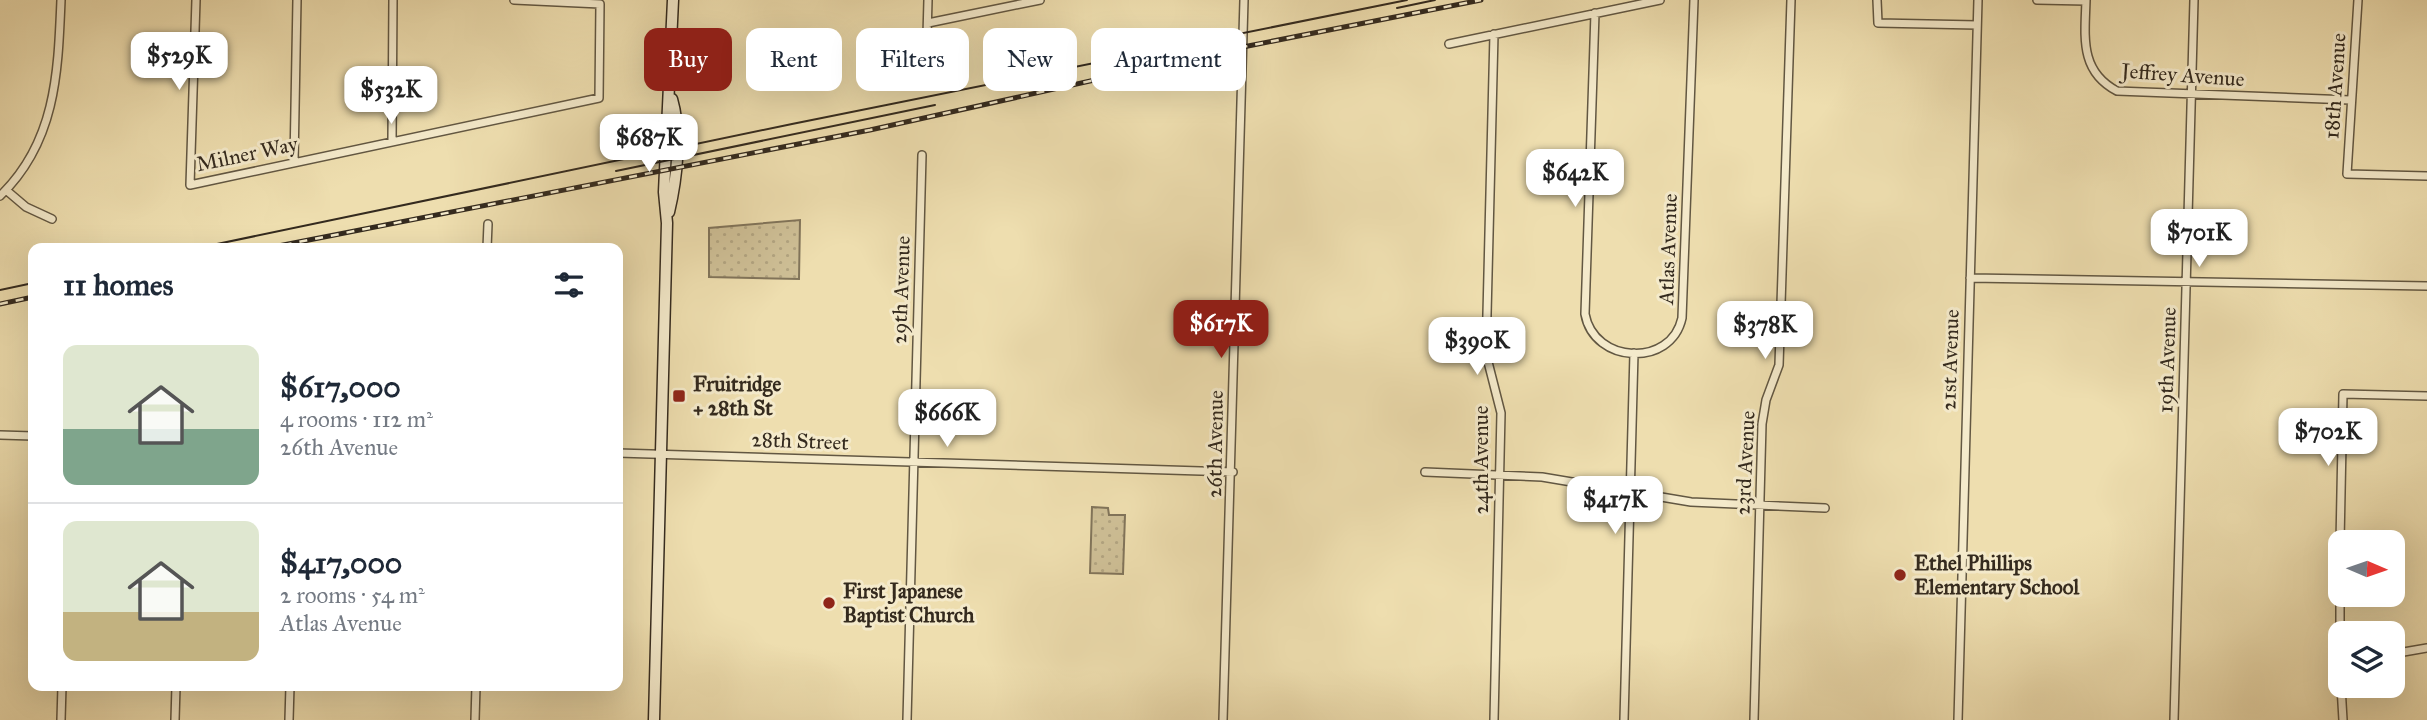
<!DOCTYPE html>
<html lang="en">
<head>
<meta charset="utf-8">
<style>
	body { margin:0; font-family:"IM FELL Great Primer",serif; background:#f2f2f3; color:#1f2937; height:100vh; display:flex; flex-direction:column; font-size:26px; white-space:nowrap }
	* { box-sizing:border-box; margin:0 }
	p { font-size:23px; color:#747a83 }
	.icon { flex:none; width:38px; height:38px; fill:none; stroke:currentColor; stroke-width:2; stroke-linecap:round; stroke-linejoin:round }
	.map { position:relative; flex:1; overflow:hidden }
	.side { position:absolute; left:28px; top:243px; width:595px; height:448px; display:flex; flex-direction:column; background:#fff; border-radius:14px; box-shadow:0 7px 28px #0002 }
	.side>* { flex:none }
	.hud { position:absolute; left:644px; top:28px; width:665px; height:63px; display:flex; gap:14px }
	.needle { width:46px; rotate:92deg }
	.controls { position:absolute; left:2328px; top:530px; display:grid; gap:14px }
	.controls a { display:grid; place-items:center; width:77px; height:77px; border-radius:14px; background:#fff; box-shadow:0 7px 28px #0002; font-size:35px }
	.price { position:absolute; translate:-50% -60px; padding:0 16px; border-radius:14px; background:#fff; color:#222; font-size:23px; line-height:46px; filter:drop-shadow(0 2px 4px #0008) }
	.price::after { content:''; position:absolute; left:50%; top:42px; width:21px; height:16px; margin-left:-10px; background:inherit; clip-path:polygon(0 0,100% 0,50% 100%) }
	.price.active { background:#8f2418; color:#fff }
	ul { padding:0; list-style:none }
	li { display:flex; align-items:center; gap:21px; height:175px; padding:0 35px }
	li+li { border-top:2px solid #e0e1e3 }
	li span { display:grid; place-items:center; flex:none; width:196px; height:140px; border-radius:14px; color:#555 }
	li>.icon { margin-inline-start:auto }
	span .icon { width:84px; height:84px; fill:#fffc; stroke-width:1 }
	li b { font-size:30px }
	h2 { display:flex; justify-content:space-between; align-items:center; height:84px; padding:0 35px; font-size:30px }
	.chip { padding:0 24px; border-radius:14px; background:#fff; box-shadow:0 7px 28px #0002; font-size:24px; line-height:63px }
	.chip.active { background:#8f2418; color:#fff }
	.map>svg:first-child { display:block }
	.grass { fill:url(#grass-dots); stroke:#81745a; stroke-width:2 }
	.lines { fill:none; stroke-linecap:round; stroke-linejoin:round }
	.minor-casing { stroke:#625742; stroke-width:10 }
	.secondary-casing { stroke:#342a1e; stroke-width:13 }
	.minor { stroke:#f4eacb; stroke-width:7 }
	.secondary { stroke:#f4eacb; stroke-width:10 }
	.tram { stroke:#342a1e; stroke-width:2 }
	.rail-casing { stroke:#342a1e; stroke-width:5 }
	.rail { stroke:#f4eacb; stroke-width:2.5; stroke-dasharray:8; stroke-linecap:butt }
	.poi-dot { fill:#8f2418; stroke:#f4eacb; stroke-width:2.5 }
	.labels { text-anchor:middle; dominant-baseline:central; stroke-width:6; stroke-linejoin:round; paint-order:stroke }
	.street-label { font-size:21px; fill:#342a1e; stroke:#f4eacb }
	.poi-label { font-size:21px; font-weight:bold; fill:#342a1e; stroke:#f4eacb; text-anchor:start }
</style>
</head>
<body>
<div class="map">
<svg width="2427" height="720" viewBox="0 0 2427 720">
	<defs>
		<pattern id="grass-dots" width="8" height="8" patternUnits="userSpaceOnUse" patternTransform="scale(1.75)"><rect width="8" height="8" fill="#cebf96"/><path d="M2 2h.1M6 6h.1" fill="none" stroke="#b2a481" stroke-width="1.8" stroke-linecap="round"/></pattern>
	</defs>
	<rect width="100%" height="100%" fill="#eedeaf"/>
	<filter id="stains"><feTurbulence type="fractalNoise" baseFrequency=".00286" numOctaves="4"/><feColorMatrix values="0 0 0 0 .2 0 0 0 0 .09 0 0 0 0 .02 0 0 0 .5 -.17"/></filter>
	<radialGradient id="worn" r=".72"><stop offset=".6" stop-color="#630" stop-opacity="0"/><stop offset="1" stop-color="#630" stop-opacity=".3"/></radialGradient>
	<path class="grass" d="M800 220 799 279 709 277V228Z
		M1092 507 1108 508 1109 515H1125L1123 574 1090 573Z"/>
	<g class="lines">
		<g class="minor-casing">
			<path id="minor" d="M196 0 190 185 599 98 600 4 514 0
				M1877 0 1878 23 1977 25
				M2037 0 2086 1
				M2086 0C2085 36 2079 71 2117 91L2350 100
				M2358 0 2347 174 2427 176
				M1595 13 1585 314C1594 364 1671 368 1682 318L1694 0
				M928 23 1040 0
				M1449 44 1660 0
				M926 71 928 0
				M392 140 393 0
				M294 162 297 0
				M6 190 26 207 52 219
				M0 196C56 142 58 73 61 0
				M487 248 488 224
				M1970 278 2427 286
				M0 435 33 436
				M618 453 1233 472
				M1425 472 1542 477 1691 502 1825 508
				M2340 542 2343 394 2427 396
				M2340 583V675
				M2392 654 2427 648
				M2341 686 2343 720
				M61 720 62 686
				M175 720 176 686
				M289 720 290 686
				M475 720 476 686
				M907 720 922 155
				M1223 720 1244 0
				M1494 720 1501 413 1486 354 1494 34
				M1624 720 1634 353
				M1754 720 1762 424 1766 400 1779 365 1791 0
				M1958 720 1978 0
				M2174 720 2194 0"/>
		</g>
		<g class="secondary-casing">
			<path id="secondary" d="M669 212C677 178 682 134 672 99
				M654 720 667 223 664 192 673 0"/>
		</g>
		<use href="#minor" class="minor"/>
		<use href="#secondary" class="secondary"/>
		<path class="tram" d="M1397 8 1435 0
			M616 171 935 105
			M198 248 792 124 1407 0
			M0 290 33 283"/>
		<g class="rail-casing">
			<path id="rail" d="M268 248 870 130 1243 47 1481 0
				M0 304 33 297"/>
		</g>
		<use href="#rail" class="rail"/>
	</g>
	<g class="poi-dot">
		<rect x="672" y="389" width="14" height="14" rx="3.5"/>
		<circle cx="1900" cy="575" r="7"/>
		<circle cx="829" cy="603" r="7"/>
	</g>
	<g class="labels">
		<g class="street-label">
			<text transform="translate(2183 75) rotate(4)">Jeffrey Avenue</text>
			<text transform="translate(2335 86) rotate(-86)">18th Avenue</text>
			<text transform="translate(247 154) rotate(-12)">Milner Way</text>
			<text transform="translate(1668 249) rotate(-88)">Atlas Avenue</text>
			<text transform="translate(901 290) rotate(-88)">29th Avenue</text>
			<text transform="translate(1950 360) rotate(-88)">21st Avenue</text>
			<text transform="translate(2167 360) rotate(-88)">19th Avenue</text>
			<text transform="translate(800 441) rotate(2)">28th Street</text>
			<text transform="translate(1215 444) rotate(-89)">26th Avenue</text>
			<text transform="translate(1481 460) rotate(-90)">24th Avenue</text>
			<text transform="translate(1745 463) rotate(-87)">23rd Avenue</text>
		</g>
		<g class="poi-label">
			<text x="693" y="384">Fruitridge<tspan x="693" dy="24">+ 28th St</tspan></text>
			<text x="1914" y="563">Ethel Phillips<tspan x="1914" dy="24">Elementary School</tspan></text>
			<text x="843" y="591">First Japanese<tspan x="843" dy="24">Baptist Church</tspan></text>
		</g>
	</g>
	<rect width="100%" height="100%" filter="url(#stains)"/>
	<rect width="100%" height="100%" fill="url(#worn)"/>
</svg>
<div class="controls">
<a><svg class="needle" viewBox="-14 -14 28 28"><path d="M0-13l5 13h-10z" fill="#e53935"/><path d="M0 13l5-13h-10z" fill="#747a83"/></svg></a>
<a><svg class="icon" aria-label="layers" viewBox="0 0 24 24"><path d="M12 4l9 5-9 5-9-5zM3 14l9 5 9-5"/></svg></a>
</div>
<b class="price" style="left:179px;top:92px">$529K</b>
<b class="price" style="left:391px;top:126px">$532K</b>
<b class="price" style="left:649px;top:174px">$687K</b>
<b class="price" style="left:1575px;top:209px">$642K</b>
<b class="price" style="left:2199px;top:269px">$701K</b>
<b class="price active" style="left:1221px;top:360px">$617K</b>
<b class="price" style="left:1765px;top:361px">$378K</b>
<b class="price" style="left:1477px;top:377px">$390K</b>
<b class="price" style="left:947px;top:449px">$666K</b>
<b class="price" style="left:2328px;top:468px">$702K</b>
<b class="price" style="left:1615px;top:536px">$417K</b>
<div class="hud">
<a class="chip active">Buy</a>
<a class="chip">Rent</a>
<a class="chip">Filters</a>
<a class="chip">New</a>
<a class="chip">Apartment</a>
</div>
<section class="side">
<h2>11 homes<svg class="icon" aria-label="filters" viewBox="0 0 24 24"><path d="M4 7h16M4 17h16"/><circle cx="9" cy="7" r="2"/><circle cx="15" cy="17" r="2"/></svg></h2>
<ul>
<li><span style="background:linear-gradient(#dfe7d0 60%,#7fa58c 0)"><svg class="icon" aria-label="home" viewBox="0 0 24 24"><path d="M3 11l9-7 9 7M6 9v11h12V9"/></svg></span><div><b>$617,000</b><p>4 rooms · 112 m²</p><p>26th Avenue</p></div></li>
<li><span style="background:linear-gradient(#dfe7d0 65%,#c2b280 0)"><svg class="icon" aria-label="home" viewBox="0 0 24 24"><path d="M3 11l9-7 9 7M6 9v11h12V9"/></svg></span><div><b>$417,000</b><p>2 rooms · 54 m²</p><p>Atlas Avenue</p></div></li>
</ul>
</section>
</div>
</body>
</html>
